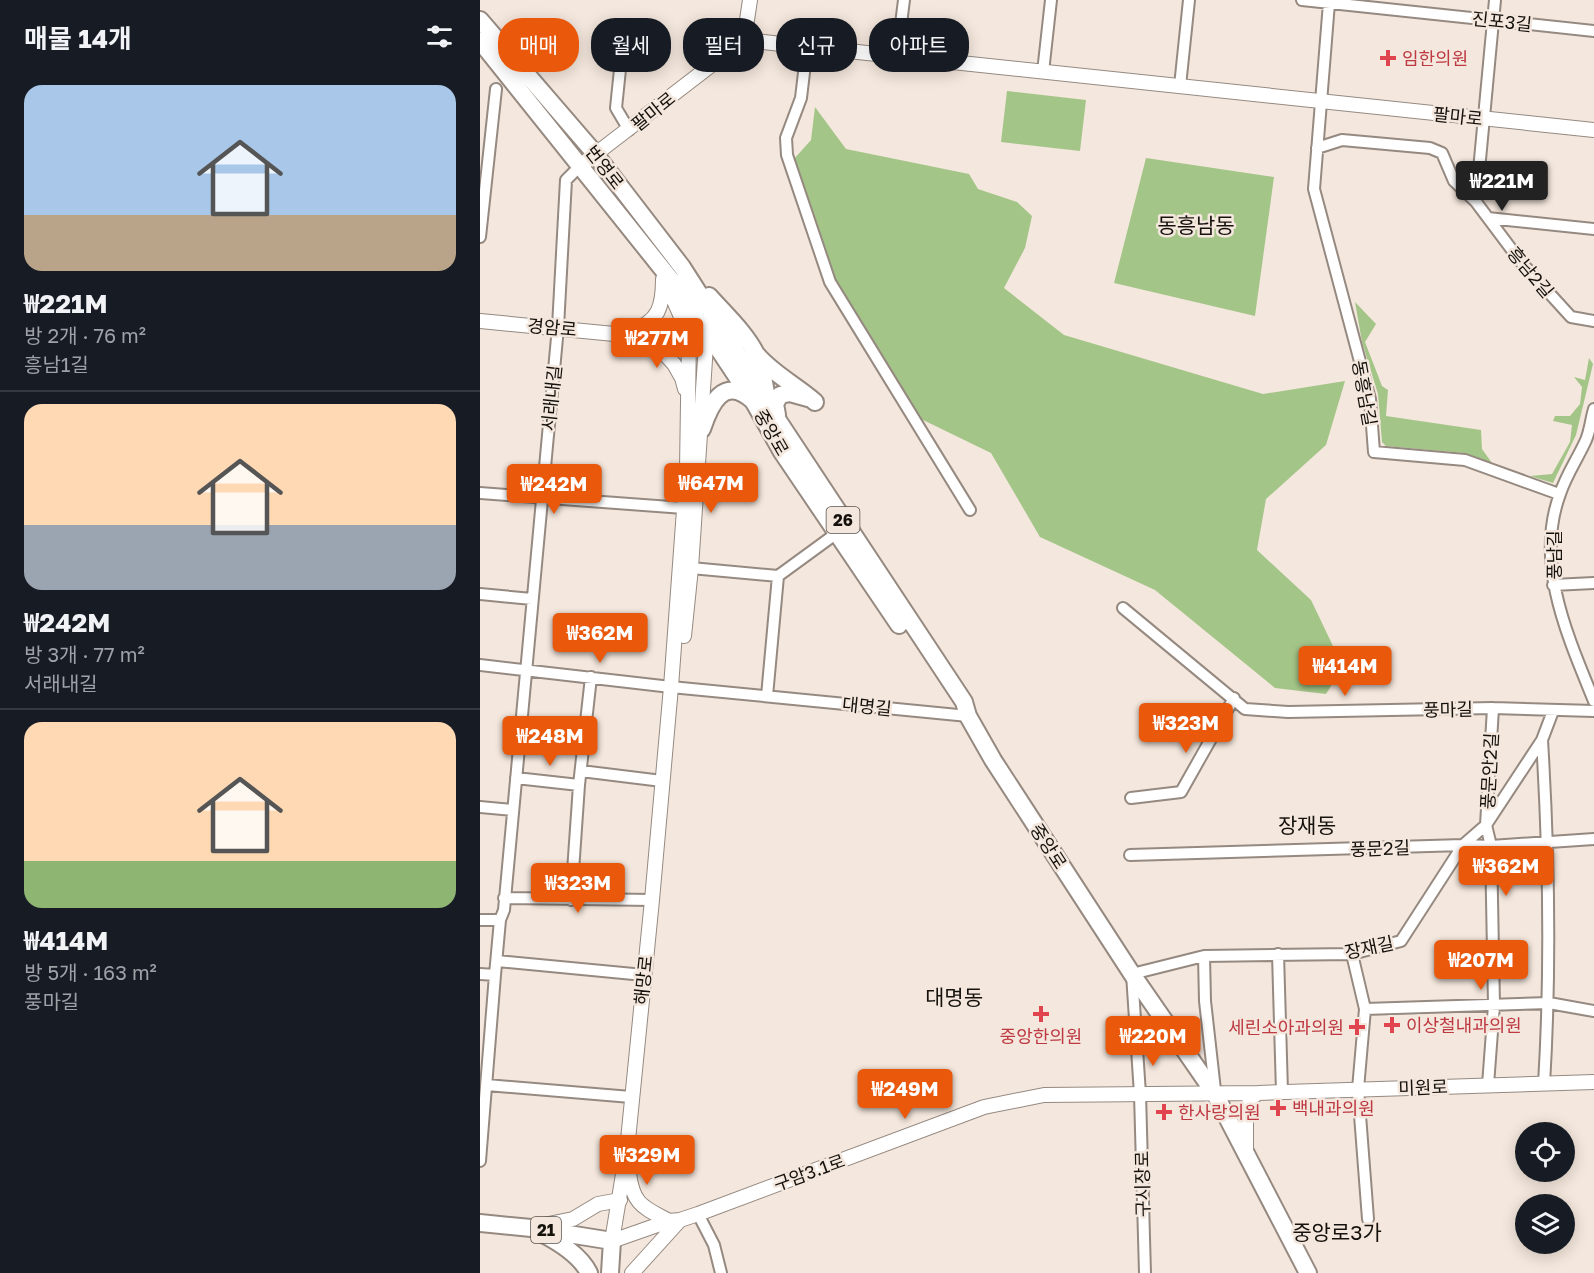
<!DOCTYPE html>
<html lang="ko">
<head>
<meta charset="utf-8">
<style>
	body { margin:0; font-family:"Golos Text","Noto Sans KR",sans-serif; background:#242831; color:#f1f3f6; height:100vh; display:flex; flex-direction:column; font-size:22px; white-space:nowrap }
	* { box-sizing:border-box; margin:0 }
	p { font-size:20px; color:#9ea1a6 }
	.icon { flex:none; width:33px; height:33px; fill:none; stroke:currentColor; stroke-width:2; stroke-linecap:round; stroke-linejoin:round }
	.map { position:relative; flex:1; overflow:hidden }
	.drawer { display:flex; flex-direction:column; background:#171b24; width:480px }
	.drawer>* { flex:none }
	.hud { position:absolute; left:18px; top:18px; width:570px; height:54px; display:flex; gap:12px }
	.buttons { position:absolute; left:1035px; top:1122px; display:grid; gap:12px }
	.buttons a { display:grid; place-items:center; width:60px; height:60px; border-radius:50%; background:#171b24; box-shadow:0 3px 15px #0003; font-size:30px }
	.price { position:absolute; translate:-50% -51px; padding:0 14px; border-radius:6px; background:#ea580c; color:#fff; font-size:20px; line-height:39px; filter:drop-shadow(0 2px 3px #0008) }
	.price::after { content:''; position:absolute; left:50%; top:36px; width:18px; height:14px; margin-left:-9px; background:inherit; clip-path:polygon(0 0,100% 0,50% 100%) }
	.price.active { background:#222; color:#fff }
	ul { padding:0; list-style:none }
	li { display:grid; align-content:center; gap:12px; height:318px; padding:0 24px }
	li+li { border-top:2px solid #363941 }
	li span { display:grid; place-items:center; height:186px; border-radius:18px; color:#555 }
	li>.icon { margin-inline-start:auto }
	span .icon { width:108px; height:108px; fill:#fffc; stroke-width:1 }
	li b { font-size:26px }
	h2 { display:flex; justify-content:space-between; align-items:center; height:72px; padding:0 24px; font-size:26px }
	.tag { padding:0 21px; border-radius:24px; background:#171b24; box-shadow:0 3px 15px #0003; font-size:21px; line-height:54px }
	.tag.active { background:#ea580c; color:#fff }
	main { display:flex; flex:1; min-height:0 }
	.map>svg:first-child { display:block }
	.green { fill:#a4c588 }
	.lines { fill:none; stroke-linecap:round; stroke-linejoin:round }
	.minor-casing { stroke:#958980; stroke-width:14 }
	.tertiary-casing { stroke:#958980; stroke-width:16 }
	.primary-casing { stroke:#958980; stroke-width:20 }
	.minor { stroke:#fff; stroke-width:10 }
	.tertiary { stroke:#fff; stroke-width:14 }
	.primary { stroke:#fff; stroke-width:16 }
	.health-dot { fill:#e0444e; stroke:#f4e7dd; stroke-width:2 }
	.labels { text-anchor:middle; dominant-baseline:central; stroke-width:5; stroke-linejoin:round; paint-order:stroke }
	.shield { fill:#f4e7dd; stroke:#58514b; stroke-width:1.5 }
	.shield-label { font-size:16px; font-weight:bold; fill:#15110d }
	.street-label { font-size:18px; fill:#15110d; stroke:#f4e7dd }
	.health-label { font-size:18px; fill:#be3a42; stroke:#f4e7dd; text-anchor:start }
	.quarter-label { font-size:21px; fill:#15110d; stroke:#f4e7dd }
</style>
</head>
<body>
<main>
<section class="drawer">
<h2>매물 14개<svg class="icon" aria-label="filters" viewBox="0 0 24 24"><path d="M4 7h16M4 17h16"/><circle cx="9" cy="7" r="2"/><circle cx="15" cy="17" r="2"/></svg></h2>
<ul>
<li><span style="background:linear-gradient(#a9c7e8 70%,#b9a48a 0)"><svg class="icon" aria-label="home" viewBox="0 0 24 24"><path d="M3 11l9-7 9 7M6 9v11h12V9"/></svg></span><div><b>₩221M</b><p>방 2개 · 76 m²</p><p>흥남1길</p></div></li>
<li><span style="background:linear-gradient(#ffd9b3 65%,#9aa5b1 0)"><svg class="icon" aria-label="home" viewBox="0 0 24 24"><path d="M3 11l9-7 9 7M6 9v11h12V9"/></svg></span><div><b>₩242M</b><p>방 3개 · 77 m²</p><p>서래내길</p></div></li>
<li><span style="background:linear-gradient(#ffd9b3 75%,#8fb573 0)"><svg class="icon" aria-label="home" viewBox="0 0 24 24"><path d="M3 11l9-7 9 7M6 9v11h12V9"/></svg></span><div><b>₩414M</b><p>방 5개 · 163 m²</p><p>풍마길</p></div></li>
</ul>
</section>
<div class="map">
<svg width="1114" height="1273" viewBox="0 0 1114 1273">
	<rect width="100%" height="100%" fill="#f4e7dd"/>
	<path class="green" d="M527 91 606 100 600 151 521 142Z
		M335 107 366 149 489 174 498 189 537 202 552 216 545 248 524 288 584 335 783 394 865 381 846 445 786 499 777 550 831 600 863 667 846 694 795 688 675 590 560 537 511 453 441 419 350 277 314 159 331 140Z
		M666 158 794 177 775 316 634 283Z
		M875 302 896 324 885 342 902 386 908 390 906 416 1001 430 1002 449 1012 463 984 453 906 446 902 442 898 394 882 342Z
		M1109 358 1113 364 1096 435 1073 483 1050 476 1072 474 1090 442 1092 425 1073 421 1075 416H1090L1100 404 1102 387 1094 377 1105 380Z"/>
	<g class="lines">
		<g class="minor-casing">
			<path id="minor" d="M822 0 1114 31
				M849 3 834 189 890 399 894 452 985 460 1079 494
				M327 47 321 98 306 138 307 155 350 282 490 510
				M142 50 136 108 149 130
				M417 56 424 0
				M563 72 571 0
				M700 86 709 0
				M837 148 862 140 950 148 962 153 974 181 996 202 1041 262 1091 317 1114 321
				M996 202 1015 0
				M1008 218 1114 229
				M0 237 16 89
				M1114 409C1111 419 1110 431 1106 440 1098 458 1086 475 1080 494 1054 563 1088 637 1114 701
				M0 493 204 508
				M211 568 298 576
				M298 576 361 530
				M1073 585 1114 583
				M0 594 52 599
				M643 608 765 709 808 712 1013 708 1114 711
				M0 665 191 687 488 716
				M287 696 298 576
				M1062 740C1069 855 1071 969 1064 1084
				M101 771 182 781
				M36 778 99 785
				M651 798 701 792 754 698
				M0 807 33 810
				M650 855 983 845 1011 846 1114 839
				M24 898 172 900
				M91 900 99 785 111 677
				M0 920H20
				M798 954 802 1092
				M872 954 885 1009 878 1089 888 1219
				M724 956 725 1001 735 1090
				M17 961 164 975
				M0 974 15 975
				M885 1009 1069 1003 1114 1011
				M7 1085 151 1097
				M1008 1085 1014 1005 1011 846 1006 825 1013 708
				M0 1161 15 975 20 920 24 910 78 327 86 180 100 166
				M218 1214 234 1245 241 1273
				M665 1273 660 1094 652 974 724 956 872 954 921 941 983 845 1006 825 1062 740 1073 711"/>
		</g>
		<g class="tertiary-casing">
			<path id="tertiary" d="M264 40 270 0
				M100 166 264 40 1114 130
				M0 321 155 336 183 352 194 364 202 378 205 389
				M151 331C179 322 183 306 183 279
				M158 334 209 335 216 333
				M204 636 211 568 227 330
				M766 1152V1118L770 1099 778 1093
				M149 1173C153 1205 163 1207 189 1221
				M54 1227 93 1219 118 1204 140 1200
				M132 1241 189 1221 200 1220 218 1214 504 1107 564 1095 778 1093 1114 1082
				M132 1241 147 1150 172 900 191 687 207 469 209 335 184 278
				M152 1273 200 1220"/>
		</g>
		<g class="primary-casing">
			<path id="primary" d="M0 20 112 150 202 267 287 400 299 422 484 702 488 716 513 760 652 974 735 1094 828 1273
				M0 41 200 291 275 404 302 452 419 625
				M229 296C245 314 267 334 277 356 282 368 284 381 286 393
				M277 355C293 374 317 386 335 402
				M297 415 295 404 300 395 310 393 328 398
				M222 429C230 405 243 375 272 400
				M0 1223 51 1228 132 1241 130 1273
				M63 1234C80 1243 100 1255 109 1273"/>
		</g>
		<use href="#minor" class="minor"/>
		<use href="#tertiary" class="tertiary"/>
		<use href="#primary" class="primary"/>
	</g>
	<g class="health-dot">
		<path d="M905 49h6v6h6v6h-6v6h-6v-6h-6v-6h6z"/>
		<path d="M558 1005h6v6h6v6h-6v6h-6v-6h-6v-6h6z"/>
		<path d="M909 1016h6v6h6v6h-6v6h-6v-6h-6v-6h6z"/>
		<path d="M874 1018h6v6h6v6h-6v6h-6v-6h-6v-6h6z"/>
		<path d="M795 1099h6v6h6v6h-6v6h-6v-6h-6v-6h6z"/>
		<path d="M681 1103h6v6h6v6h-6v6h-6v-6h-6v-6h6z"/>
	</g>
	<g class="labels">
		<g class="shield">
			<rect x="346.5" y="507" width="33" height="26" rx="4.5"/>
			<rect x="51" y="1217" width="30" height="26" rx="4.5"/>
		</g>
		<g class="shield-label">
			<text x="363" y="520">26</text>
			<text x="66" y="1230">21</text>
		</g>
		<g class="street-label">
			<text transform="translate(1022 21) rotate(6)">진포3길</text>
			<text transform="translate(173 111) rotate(-39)">팔마로</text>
			<text transform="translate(978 116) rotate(6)">팔마로</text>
			<text transform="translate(125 167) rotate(52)">번영로</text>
			<text transform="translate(1051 272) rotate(50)">흥남2길</text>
			<text transform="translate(72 327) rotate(5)">경암로</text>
			<text transform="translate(885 393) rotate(80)">동흥남길</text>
			<text transform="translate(71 398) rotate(-84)">서래내길</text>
			<text transform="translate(292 432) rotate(60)">중앙로</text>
			<text transform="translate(1074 555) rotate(-90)">풍남길</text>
			<text transform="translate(387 706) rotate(6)">대명길</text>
			<text transform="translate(968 709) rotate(-1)">풍마길</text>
			<text transform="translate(1009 771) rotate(-87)">풍문안2길</text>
			<text transform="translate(569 846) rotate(57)">중앙로</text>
			<text transform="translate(900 848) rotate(-2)">풍문2길</text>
			<text transform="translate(889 947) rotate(-12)">장재길</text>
			<text transform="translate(163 980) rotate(-84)">해망로</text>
			<text transform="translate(943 1087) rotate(-2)">미원로</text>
			<text transform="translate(329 1172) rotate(-20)">구암3.1로</text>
			<text transform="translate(662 1184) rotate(-91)">구시장로</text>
		</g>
		<g class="health-label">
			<text x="922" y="58">임한의원</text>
			<text x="926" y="1025">이상철내과의원</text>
			<text x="864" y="1027" text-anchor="end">세린소아과의원</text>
			<text x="561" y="1036" text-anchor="middle">중앙한의원</text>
			<text x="812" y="1108">백내과의원</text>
			<text x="698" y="1112">한사랑의원</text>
		</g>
		<g class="quarter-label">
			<text x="716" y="225">동흥남동</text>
			<text x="827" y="825">장재동</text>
			<text x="474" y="997">대명동</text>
			<text x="857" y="1232">중앙로3가</text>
		</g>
	</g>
</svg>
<div class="buttons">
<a><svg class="icon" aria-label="locate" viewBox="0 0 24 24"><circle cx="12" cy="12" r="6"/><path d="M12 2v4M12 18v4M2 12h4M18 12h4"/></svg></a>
<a><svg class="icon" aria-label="layers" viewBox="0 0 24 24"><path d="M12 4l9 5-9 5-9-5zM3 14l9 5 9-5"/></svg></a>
</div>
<b class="price active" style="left:1022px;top:212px">₩221M</b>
<b class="price" style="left:177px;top:369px">₩277M</b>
<b class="price" style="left:231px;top:514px">₩647M</b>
<b class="price" style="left:74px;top:515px">₩242M</b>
<b class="price" style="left:120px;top:664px">₩362M</b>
<b class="price" style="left:865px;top:697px">₩414M</b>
<b class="price" style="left:706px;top:754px">₩323M</b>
<b class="price" style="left:70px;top:767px">₩248M</b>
<b class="price" style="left:1026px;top:897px">₩362M</b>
<b class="price" style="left:98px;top:914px">₩323M</b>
<b class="price" style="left:1001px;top:991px">₩207M</b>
<b class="price" style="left:673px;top:1067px">₩220M</b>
<b class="price" style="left:425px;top:1120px">₩249M</b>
<b class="price" style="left:167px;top:1186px">₩329M</b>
<div class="hud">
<a class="tag active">매매</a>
<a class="tag">월세</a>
<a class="tag">필터</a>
<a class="tag">신규</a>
<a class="tag">아파트</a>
</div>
</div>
</main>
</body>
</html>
